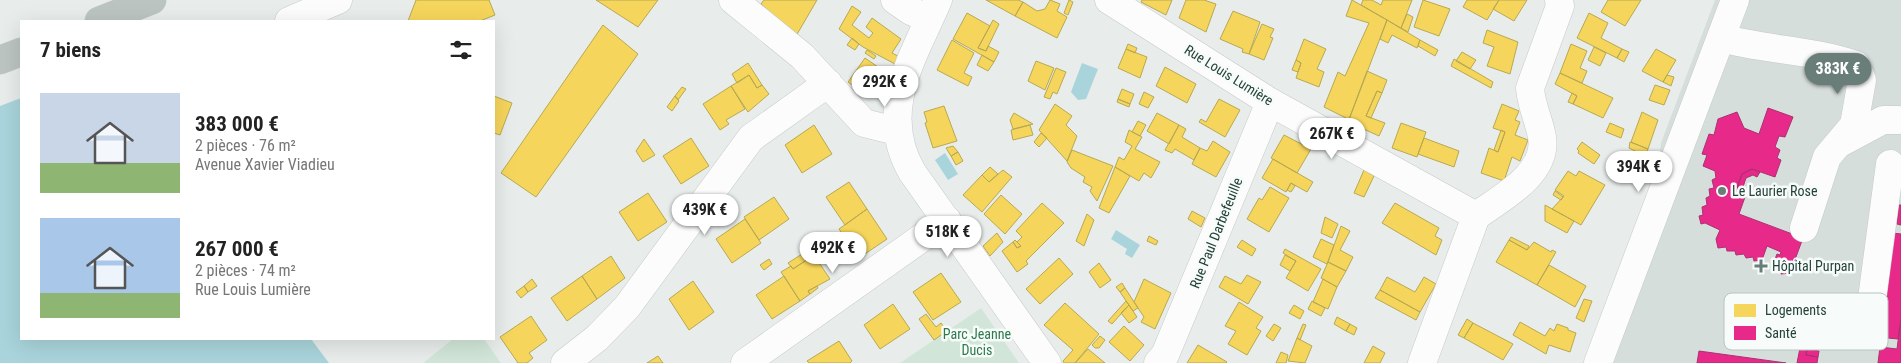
<!DOCTYPE html>
<html lang="fr">
<head>
<meta charset="utf-8">
<style>
	body { margin:0; font-family:"Roboto Condensed",sans-serif; background:#f2f2f2; color:#222; height:100vh; display:flex; flex-direction:column; font-size:19px; white-space:nowrap }
	* { box-sizing:border-box; margin:0 }
	p { font-size:16px; color:#767676 }
	.icon { flex:none; width:28px; height:28px; fill:none; stroke:currentColor; stroke-width:2; stroke-linecap:round; stroke-linejoin:round }
	.map { position:relative; flex:1; overflow:hidden }
	.panel { position:absolute; left:20px; top:20px; width:475px; height:320px; display:flex; flex-direction:column; background:#fff; border-radius:0px; box-shadow:0 5px 20px #0002 }
	.panel>* { flex:none }
	.price { position:absolute; translate:-50% -42px; padding:0 11px; border-radius:18px; background:#fff; color:#222; font-size:16px; line-height:32px; filter:drop-shadow(0 1px 2px #0008) }
	.price::after { content:''; position:absolute; left:50%; top:30px; width:15px; height:11px; margin-left:-8px; background:inherit; clip-path:polygon(0 0,100% 0,50% 100%) }
	.price.selected { background:#697e78; color:#fff }
	ul { padding:0; list-style:none }
	li { display:flex; align-items:center; gap:15px; height:125px; padding:0 20px }
	li span { display:grid; place-items:center; flex:none; width:140px; height:100px; border-radius:0px; color:#555 }
	li>.icon { margin-inline-start:auto }
	span .icon { width:60px; height:60px; fill:#fffc; stroke-width:1 }
	li b { font-size:21px }
	h2 { display:flex; justify-content:space-between; align-items:center; height:60px; padding:0 20px; font-size:21px }
	.map>svg:first-child { display:block }
	.built { fill:#d6dedb }
	.green { fill:#d1e6d8 }
	.water { fill:#a9d4db }
	.pier { fill:#e8edeb }
	.homes { fill:#f6d55c; stroke:#b7a952 }
	.health { fill:#e7298a; stroke:#ac3072 }
	.lines { fill:none; stroke-linecap:round; stroke-linejoin:round }
	.minor-casing { stroke:#c5cac8; stroke-width:29 }
	.highway-casing { stroke:#c3ccc9; stroke-width:29 }
	.minor { stroke:#fcfcfc; stroke-width:28 }
	.highway { stroke:#bcc4c2; stroke-width:28 }
	.poi-dot { fill:#697e78; stroke:#f7fbf9; stroke-width:2 }
	.labels { text-anchor:middle; dominant-baseline:central; stroke-width:5; stroke-linejoin:round; paint-order:stroke }
	.street-label { font-size:14px; fill:#24423a; stroke:#f7fbf9 }
	.poi-label { font-size:14px; fill:#24423a; stroke:#f7fbf9; text-anchor:start }
	.park-label { font-size:14px; fill:#2d7a4b; stroke:#f7fbf9 }
	.key { fill:#f7fbf9; stroke:#b8c4c0; stroke-width:1 }
	.key-label { font-size:14px; fill:#24423a }
</style>
</head>
<body>
<div class="map">
<svg width="1901" height="363" viewBox="0 0 1901 363">
	<rect width="100%" height="100%" fill="#e8edeb"/>
	<path class="built" d="M1715 0H1901V363H1586L1657 170 1661 143Z"/>
	<path class="green" d="M981 308 1019 363H900Z
		M453 339H484L501 363H423Z"/>
	<path class="water" d="M0 0 21 21V339H311L329 363H0Z
		M1082 63 1098 69 1086 99 1078 100 1071 92Z
		M945 153 958 174 948 180 935 160Z
		M1116 230 1140 245 1132 258 1125 254 1127 249 1111 239Z"/>
	<path class="pier" d="M0 0H27L45 21H21V98L0 106Z"/>
	<path class="homes" d="M416 0H489L495 15 480 21H408Z
		M596 0H658L638 27Z
		M764 0H817L796 36 761 4Z
		M986 0H1018L1023 2 1015 16Z
		M1050 0 1060 4 1057 11 1067 17 1057 38 1015 16 1023 2 1037 11 1045 9Z
		M1069 0 1073 2 1068 15 1064 13Z
		M1142 0H1172L1166 15 1141 2Z
		M1186 0H1204L1216 4 1206 32 1179 18Z
		M1352 0 1387 20 1345 130 1342 128 1346 118 1324 107 1338 72 1345 76 1369 23 1346 16Z
		M1363 0H1372L1381 5 1383 0H1412L1401 28 1361 5Z
		M1423 0 1450 9 1439 36 1414 27Z
		M1467 0H1499L1487 20 1463 7Z
		M1499 0H1527L1514 21 1493 9Z
		M1608 0H1641L1625 26 1601 12Z
		M852 6 861 12 852 25 869 38 873 33 866 27 872 18 901 39 892 53 898 56 895 64 863 47 839 29Z
		M1233 11 1260 22 1249 54 1242 52 1243 49 1220 39Z
		M967 13 990 26 978 48 986 51 988 46 999 52 994 62 953 39Z
		M1589 13 1608 23 1601 38 1622 49 1617 58 1577 38Z
		M1407 14 1413 17 1408 32 1401 28Z
		M993 20 999 24 986 51 978 48Z
		M1387 20 1420 40 1417 48 1392 35 1388 43 1380 39Z
		M1262 24 1274 29 1270 37 1273 38 1264 60 1249 54Z
		M603 25 638 54 536 197 501 173Z
		M1487 30 1518 42 1510 74 1487 66 1494 47 1483 43Z
		M852 38 859 44 855 50 847 45Z
		M1304 39 1326 49 1317 69 1324 72 1319 87 1296 78 1301 63 1296 60Z
		M952 40 974 53 964 73 972 77 968 86 937 70Z
		M1420 40 1438 50 1435 56 1418 46Z
		M1128 44 1137 48 1135 53 1126 49Z
		M1571 44 1587 51 1580 68 1587 71 1582 83 1560 73Z
		M1594 47 1606 53 1600 66 1588 60Z
		M1126 49 1147 57 1140 78 1118 68Z
		M1622 49 1629 52 1624 62 1617 58Z
		M1656 49 1676 60 1663 82 1642 71Z
		M867 50 876 56 874 59 865 53Z
		M1462 52 1476 60 1470 69 1456 61Z
		M982 55 994 62 988 71 977 65Z
		M865 58 878 67 869 80 875 85 867 96 848 82Z
		M1454 59 1493 82 1491 88 1451 66Z
		M1296 60 1301 63 1298 72 1292 70Z
		M1036 61 1054 68 1045 90 1028 81Z
		M748 63 762 85 757 88 749 75 737 83 732 74Z
		M1165 67 1196 84 1187 103 1156 86Z
		M1056 68 1066 72 1057 94 1053 92 1050 99 1044 97Z
		M1367 71 1387 80 1382 93 1377 91 1366 116 1385 123 1379 136 1348 122Z
		M1560 73 1613 98 1603 118 1573 104 1577 96 1555 84Z
		M749 75 757 88 762 85 769 94 748 112 731 86Z
		M1667 75 1674 77 1671 86 1663 82Z
		M1655 85 1670 90 1664 105 1649 100Z
		M731 86 745 109 726 120 729 124 720 130 703 104Z
		M682 87 686 89 678 100 675 96Z
		M1122 89 1134 94 1130 104 1118 99Z
		M1377 91 1382 93 1371 118 1366 116Z
		M1144 92 1154 97 1148 108 1139 104Z
		M1572 93 1577 96 1573 104 1568 102Z
		M494 96 512 103 500 135 494 133Z
		M675 96 679 101 672 111 667 107Z
		M1118 99 1130 104 1129 107 1117 102Z
		M1219 99 1240 110 1225 137 1199 122 1201 119 1206 122Z
		M1055 104 1072 116 1066 125 1077 136 1067 161 1039 130Z
		M1502 104 1519 111 1515 120 1520 122 1515 135 1528 140 1520 161 1512 157 1504 181 1481 173 1489 148 1498 152 1505 132 1493 128Z
		M944 106 957 141 933 148 925 123 927 122 924 112Z
		M1642 112 1658 120 1648 149 1631 142Z
		M1014 113 1033 124 1013 129 1010 120Z
		M1157 113 1179 125 1169 144 1147 131Z
		M1138 121 1146 125 1140 136 1132 132Z
		M1401 123 1426 132 1417 157 1392 148Z
		M1610 123 1624 129 1621 138 1606 132Z
		M814 125 832 154 802 173 785 145Z
		M1030 125 1033 135 1013 140 1011 130Z
		M1179 125 1186 129 1182 137 1200 148 1194 160 1175 149 1172 153 1165 150Z
		M1129 130 1142 137 1135 149 1160 162 1151 178 1144 173 1139 181 1115 167 1119 157 1124 160 1132 146 1125 142Z
		M1501 130 1505 132 1498 152 1494 150Z
		M1041 133 1047 138 1039 147 1034 142Z
		M1284 135 1311 149 1297 173 1271 158Z
		M691 138 709 166 681 184 663 156Z
		M1424 138 1459 151 1454 167 1418 154Z
		M644 139 655 155 643 162 636 151Z
		M1213 141 1230 152 1216 177 1192 164 1200 148 1207 151Z
		M1582 142 1600 155 1594 164 1578 153 1579 151 1577 149Z
		M1630 142 1648 149 1645 156 1629 148Z
		M953 146 958 152 951 156 946 148Z
		M1072 150 1113 166 1097 201 1090 191 1092 187 1083 182 1085 177 1071 168 1067 162Z
		M958 152 963 161 956 165 951 156Z
		M1273 159 1313 182 1307 192 1291 183 1286 192 1262 178Z
		M1636 159 1643 161 1637 180 1629 177Z
		M990 167 998 174 989 182 982 175Z
		M1115 167 1130 176 1109 213 1099 208Z
		M1003 170 1012 177 982 212 963 195 982 175 989 182Z
		M1364 170 1374 176 1364 197 1354 193Z
		M1568 171 1576 176 1579 171 1605 185 1581 225 1552 209 1564 196 1555 190Z
		M849 182 867 209 845 225 826 197Z
		M1291 183 1295 186 1291 192 1287 190Z
		M1270 187 1289 198 1269 232 1247 219 1259 198 1262 200Z
		M1555 191 1563 197 1561 200 1553 195Z
		M648 193 667 222 638 241 619 212Z
		M1001 195 1022 214 1005 234 984 214Z
		M774 197 789 219 759 240 744 217Z
		M1042 203 1064 223 1026 261 1028 264 1017 272 1002 251 1013 242 1017 248 1021 246 1017 242 1022 237 1016 231Z
		M1395 203 1439 228 1435 236 1442 240 1436 255 1382 223Z
		M1545 205 1574 221 1567 233 1545 221Z
		M867 209 887 239 859 258 839 229Z
		M1192 211 1205 218 1201 227 1188 219Z
		M1087 214 1094 220 1084 246 1076 241Z
		M1325 217 1338 224 1332 238 1321 233Z
		M745 219 761 243 732 263 716 239Z
		M1341 226 1350 231 1340 250 1353 257 1346 271 1328 262Z
		M997 233 1003 242 990 256 983 246Z
		M832 234 841 247 835 252 825 238Z
		M1149 236 1158 241 1156 245 1147 241Z
		M1511 237 1529 246 1527 250 1509 240Z
		M1321 239 1334 245 1327 264 1313 257Z
		M1015 240 1021 246 1017 248 1013 242Z
		M1242 240 1256 249 1252 256 1237 247Z
		M1509 240 1527 250 1534 242 1551 252 1552 250 1556 252 1537 285 1496 262Z
		M810 249 814 255 793 269 788 263Z
		M1285 249 1321 269 1308 291 1286 278 1296 261 1283 253Z
		M814 255 830 279 808 291 810 294 800 301 781 272 791 266 793 269Z
		M1285 255 1296 261 1290 271 1280 265Z
		M611 256 625 278 597 299 582 276Z
		M1059 258 1073 274 1040 304 1026 289Z
		M769 259 772 264 764 270 760 265Z
		M1328 262 1346 271 1337 287 1321 278Z
		M1099 263 1111 280 1100 288 1089 272Z
		M1549 265 1586 286 1575 307 1537 285Z
		M941 273 961 302 933 320 913 292Z
		M1247 275 1261 282 1248 304 1219 287 1225 276 1241 284Z
		M582 276 597 299 567 321 551 298Z
		M784 276 800 301 772 319 756 295Z
		M1387 277 1415 292 1424 277 1436 284 1420 312 1380 290Z
		M532 279 537 286 528 292 524 286Z
		M1144 279 1171 293 1155 329 1141 322 1144 317 1134 302Z
		M1323 279 1337 287 1328 309 1313 302Z
		M693 281 714 312 689 330 669 299Z
		M1122 283 1125 288 1120 292 1116 287Z
		M524 286 528 292 521 298 516 292Z
		M817 286 818 288 810 294 808 291Z
		M1125 288 1138 308 1133 311 1120 292Z
		M1380 290 1420 312 1416 320 1375 298Z
		M1584 299 1592 301 1584 322 1576 318Z
		M1126 301 1129 305 1112 324 1108 321Z
		M1312 301 1325 308 1321 316 1308 309Z
		M1239 302 1263 317 1256 328 1261 331 1247 355 1228 344 1236 331 1225 326Z
		M1065 303 1099 334 1075 363H1064L1063 361 1073 350 1044 325Z
		M893 304 910 329 880 349 864 325Z
		M1129 305 1137 317 1129 323 1121 313Z
		M1294 305 1304 311 1300 319 1289 313Z
		M926 314 936 327 941 323 947 331 934 340 919 319Z
		M531 316 547 340 529 353 533 358 527 363H518L500 337Z
		M1337 317 1350 324 1346 331 1334 324Z
		M1467 319 1473 323 1464 338 1458 335Z
		M1520 322 1545 336 1550 328 1554 331 1557 324 1568 328V330L1576 333 1570 352 1549 345 1546 354 1513 335Z
		M1473 323 1513 344 1503 360 1464 338Z
		M1274 324 1281 328 1273 341 1266 336Z
		M1303 324 1306 325 1300 340 1297 338Z
		M1350 324 1357 328 1354 335 1346 331Z
		M1124 326 1144 345 1130 361 1109 342Z
		M1100 336 1105 340 1099 348H1095L1092 345Z
		M1297 338 1312 346 1305 363 1288 361Z
		M839 341 852 361 850 363H809L807 361Z
		M1198 345 1227 362 1226 363H1187Z
		M1373 346 1385 353 1380 363H1364Z
		M1088 349 1105 363H1075Z
		M1281 352 1288 355 1286 363H1276Z
		M658 356 663 363H647Z"/>
	<path class="health" d="M1768 108 1793 117 1785 137 1779 136 1775 147 1780 150 1777 158 1781 160 1775 177 1752 169 1742 174 1735 194 1745 197 1739 214 1803 238 1790 273 1781 274V270H1774L1773 264 1777 254 1780 255 1781 252 1767 246 1762 260 1754 261 1753 257 1746 258 1744 254 1736 255 1735 251H1727L1726 247 1718 248 1716 239 1720 230 1705 223 1701 224 1699 216 1703 215 1702 207 1707 205 1706 198 1710 196 1709 189 1714 188 1712 180 1716 178 1715 171 1703 166 1707 155 1702 154 1709 134 1714 135 1718 119 1737 112 1744 128 1759 134Z
		M1752 169 1760 172 1757 177 1753 175 1746 178 1740 196 1735 194 1742 174Z
		M1899 205H1901V225L1897 224Z
		M1892 233 1901 234V319L1898 339 1878 337Z
		M1901 319V363H1878L1880 347 1897 349Z
		M1800 348 1807 349 1806 355 1818 357 1817 363H1797Z
		M1807 349 1819 351 1818 357 1806 355Z
		M1699 351 1786 363H1697Z"/>
	<g class="lines">
		<g class="minor-casing">
			<path id="minor" d="M733 0 802 56 864 123 896 131
				M895 0 911 11 929 19
				M938 0C913 58 877 111 912 172L1047 363
				M1109 0 1270 102 1476 216 1422 363
				M289 21 338 0
				M1721 38C1765 50 1813 50 1856 65L1862 80 1854 125 1827 157 1804 228
				M1840 143 1883 120H1898
				M1476 216C1501 198 1548 174 1542 137 1539 120 1531 105 1530 88L1560 6 1559 0
				M1868 329 1890 164
				M565 363 597 338 627 307 751 138 828 83
				M745 363 947 220
				M1158 363 1165 355 1270 102
				M1598 363 1735 0"/>
		</g>
		<g class="highway-casing">
			<path id="highway" d="M99 21 152 0
				M0 60 21 52"/>
		</g>
		<use href="#minor" class="minor"/>
		<use href="#highway" class="highway"/>
	</g>
	<g class="poi-dot">
		<circle cx="1722" cy="191" r="5"/>
		<path d="M1758.5 258.5h5v5h5v5h-5v5h-5v-5h-5v-5h5z"/>
	</g>
	<g class="labels">
		<g class="street-label">
			<text transform="translate(1229 75) rotate(32)">Rue Louis Lumière</text>
			<text transform="translate(1216 233) rotate(-68)">Rue Paul Darbefeuille</text>
		</g>
		<g class="poi-label">
			<text x="1732" y="191">Le Laurier Rose</text>
			<text x="1772" y="266">Hôpital Purpan</text>
		</g>
		<g class="park-label">
			<text x="977" y="334">Parc Jeanne<tspan x="977" dy="16">Ducis</tspan></text>
		</g>
	</g>
	<rect x="1724" y="293" width="164" height="57" rx="8" class="key"/>
	<rect x="1734" y="304" width="22" height="13" fill="#f6d55c"/>
	<rect x="1734" y="326" width="22" height="14" fill="#e7298a"/>
	<g class="key-label">
		<text x="1765" y="315">Logements</text>
		<text x="1765" y="338">Santé</text>
	</g>
</svg>
<b class="price selected" style="left:1838px;top:95px">383K €</b>
<b class="price" style="left:885px;top:108px">292K €</b>
<b class="price" style="left:1332px;top:160px">267K €</b>
<b class="price" style="left:1639px;top:193px">394K €</b>
<b class="price" style="left:705px;top:236px">439K €</b>
<b class="price" style="left:948px;top:258px">518K €</b>
<b class="price" style="left:833px;top:274px">492K €</b>
<section class="panel">
<h2>7 biens<svg class="icon" aria-label="filters" viewBox="0 0 24 24"><path d="M4 7h16M4 17h16"/><circle cx="9" cy="7" r="2"/><circle cx="15" cy="17" r="2"/></svg></h2>
<ul>
<li><span style="background:linear-gradient(#c9d6e8 70%,#8fb573 0)"><svg class="icon" aria-label="home" viewBox="0 0 24 24"><path d="M3 11l9-7 9 7M6 9v11h12V9"/></svg></span><div><b>383 000 €</b><p>2 pièces · 76 m²</p><p>Avenue Xavier Viadieu</p></div></li>
<li><span style="background:linear-gradient(#a9c7e8 75%,#8fb573 0)"><svg class="icon" aria-label="home" viewBox="0 0 24 24"><path d="M3 11l9-7 9 7M6 9v11h12V9"/></svg></span><div><b>267 000 €</b><p>2 pièces · 74 m²</p><p>Rue Louis Lumière</p></div></li>
</ul>
</section>
</div>
</body>
</html>
